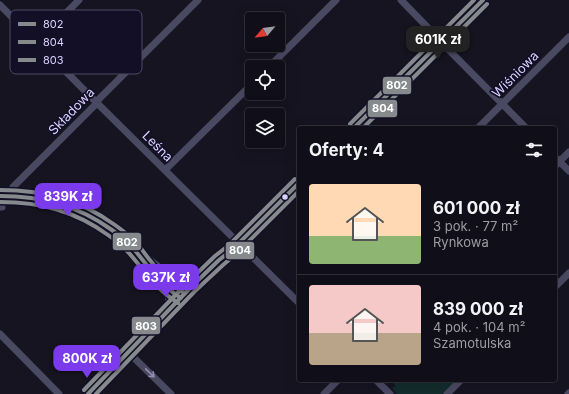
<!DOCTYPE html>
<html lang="pl">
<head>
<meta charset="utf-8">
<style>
	body { margin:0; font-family:Inter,sans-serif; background:#191822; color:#f1f3f6; height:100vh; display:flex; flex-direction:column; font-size:15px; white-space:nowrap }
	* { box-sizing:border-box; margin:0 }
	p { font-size:13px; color:#9c9ca2 }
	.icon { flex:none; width:22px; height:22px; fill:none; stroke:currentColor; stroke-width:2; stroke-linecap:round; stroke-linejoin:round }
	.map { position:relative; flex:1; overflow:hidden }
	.drawer { position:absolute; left:297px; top:126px; width:260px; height:256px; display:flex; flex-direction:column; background:#100f19; border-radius:4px; box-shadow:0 4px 16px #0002,0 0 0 1px #302f38 }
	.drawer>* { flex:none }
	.needle { width:26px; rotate:241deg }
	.tools { position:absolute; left:245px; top:12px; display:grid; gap:8px }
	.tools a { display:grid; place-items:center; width:40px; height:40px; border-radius:4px; background:#100f19; box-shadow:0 4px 16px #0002,0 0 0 1px #302f38; font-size:20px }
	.price { position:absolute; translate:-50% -34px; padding:0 9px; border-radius:8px; background:#7c3aed; color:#fff; font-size:13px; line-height:26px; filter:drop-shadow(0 1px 2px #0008) }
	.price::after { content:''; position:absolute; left:50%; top:24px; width:12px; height:9px; margin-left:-6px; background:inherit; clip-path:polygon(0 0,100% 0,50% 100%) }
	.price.active { background:#222; color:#fff }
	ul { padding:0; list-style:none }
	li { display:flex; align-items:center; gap:12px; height:100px; padding:0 12px }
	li+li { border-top:1px solid #302f38 }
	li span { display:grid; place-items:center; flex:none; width:112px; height:80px; border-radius:4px; color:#555 }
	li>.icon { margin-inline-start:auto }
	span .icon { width:48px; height:48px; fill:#fffc; stroke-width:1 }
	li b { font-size:17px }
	h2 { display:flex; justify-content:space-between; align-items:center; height:48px; padding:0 12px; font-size:17px }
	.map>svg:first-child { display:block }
	.green { fill:#132c2d }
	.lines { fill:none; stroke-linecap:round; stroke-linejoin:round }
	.street { stroke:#4a4962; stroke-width:7 }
	.secondary { stroke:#575674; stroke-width:9 }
	.bus-1-casing { stroke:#130f26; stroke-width:7 }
	.bus-2-casing { stroke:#130f26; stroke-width:7 }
	.bus-3-casing { stroke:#130f26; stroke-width:7 }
	.bus-1 { stroke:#868a8d; stroke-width:4 }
	.bus-2 { stroke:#868a8d; stroke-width:4 }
	.bus-3 { stroke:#868a8d; stroke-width:4 }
	.oneway { stroke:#928eb0 }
	.bus-dot { fill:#d9d4ff; stroke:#130f26; stroke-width:1.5 }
	.labels { text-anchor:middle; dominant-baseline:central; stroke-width:3.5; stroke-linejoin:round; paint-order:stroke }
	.street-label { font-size:13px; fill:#d9d4ff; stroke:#130f26 }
	.key { fill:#130f26; stroke:#4e4a67; stroke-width:1 }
	.key-label { font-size:11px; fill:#d9d4ff }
	.line-badge { stroke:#130f26; stroke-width:1.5 }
	.badge-label { font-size:11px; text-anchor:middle; font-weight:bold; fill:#fff }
</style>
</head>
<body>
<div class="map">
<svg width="569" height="394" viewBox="0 0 569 394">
	<rect width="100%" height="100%" fill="#161421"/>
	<path class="green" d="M383 380H456L442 394H397L392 388 396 386 391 381 387 384Z"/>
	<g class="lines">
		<path class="street" d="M401 0 435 35 441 42 526 128
			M0 5 97 103 299 303
			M37 42 79 0
			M269 67 336 0
			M478 128 569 37
			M555 157 569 171
			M555 166 569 152
			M165 170 252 84
			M13 187 97 103 99 99 198 0
			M0 207H2
			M555 287 569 273
			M0 334 59 394
			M128 352 171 394
			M376 380 390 394
			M324 394 338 380
			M447 394 461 380
			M568 394 569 393"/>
		<path class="secondary" d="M354 128 483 0
			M0 196C37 194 74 204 104 224 114 231 123 240 133 248 148 260 163 271 178 284 182 288 183 292 181 298
			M230 253 299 183
			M143 261C147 266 152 272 157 278 167 289 174 297 167 312
			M88 394 191 287 219 260 233 249"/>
		<g class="bus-1-casing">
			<path id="bus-1" d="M354 128 483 0
				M0 196C42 196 77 205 112 230 119 235 127 241 133 248 148 266 160 285 181 298
				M88 394 191 287 219 260 233 249 299 183"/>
		</g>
		<g class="bus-2-casing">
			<path id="bus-2" d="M363 128 487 4
				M0 202C41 202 75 211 108 235 115 240 122 245 127 251 131 255 135 260 139 265 150 280 162 293 178 303
				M96 394 195 291 223 265 237 253 299 191"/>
		</g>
		<g class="bus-3-casing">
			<path id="bus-3" d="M350 124 474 0
				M0 190C43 190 79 199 115 225 122 230 130 236 136 242 141 248 145 254 149 259 159 272 170 284 184 293
				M84 390 187 283 215 256 229 245 295 179"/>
		</g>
		<use href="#bus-1" class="bus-1"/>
		<use href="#bus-2" class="bus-2"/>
		<use href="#bus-3" class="bus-3"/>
	</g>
	<defs><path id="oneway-shaft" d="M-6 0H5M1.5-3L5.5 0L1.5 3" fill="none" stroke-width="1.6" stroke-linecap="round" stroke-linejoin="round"/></defs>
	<use class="oneway" href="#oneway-shaft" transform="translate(150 373) rotate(44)"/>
	<circle class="bus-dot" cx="285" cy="197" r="3.5"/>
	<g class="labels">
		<g class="street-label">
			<text transform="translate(515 74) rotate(-45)">Wiśniowa</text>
			<text transform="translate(71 111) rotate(-46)">Składowa</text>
			<text transform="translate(158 146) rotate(45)">Leśna</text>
		</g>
	</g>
	<rect x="10" y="10" width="132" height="64" rx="6" class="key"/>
	<rect x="18" y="22" width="18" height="4" fill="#868a8d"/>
	<rect x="18" y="40" width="18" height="4" fill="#868a8d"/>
	<rect x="18" y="58" width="18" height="4" fill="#868a8d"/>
	<g class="key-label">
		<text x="43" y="28">802</text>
		<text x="43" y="46">804</text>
		<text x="43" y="64">803</text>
	</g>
	<g class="line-badge">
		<rect x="382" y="76" width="30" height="19" rx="4" fill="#868a8d"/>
		<rect x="367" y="99" width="31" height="19" rx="4" fill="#868a8d"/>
		<rect x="112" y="232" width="30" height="19" rx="4" fill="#868a8d"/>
		<rect x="225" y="241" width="30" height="19" rx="4" fill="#868a8d"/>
		<rect x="131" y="316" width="30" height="19" rx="4" fill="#868a8d"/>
	</g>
	<g class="badge-label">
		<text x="397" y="89">802</text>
		<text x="383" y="112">804</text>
		<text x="127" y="246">802</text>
		<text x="240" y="254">804</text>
		<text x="146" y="330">803</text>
	</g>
</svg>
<div class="tools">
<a><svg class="needle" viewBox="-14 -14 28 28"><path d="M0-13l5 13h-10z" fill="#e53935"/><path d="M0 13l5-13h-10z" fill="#9c9ca2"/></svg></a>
<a><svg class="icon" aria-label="locate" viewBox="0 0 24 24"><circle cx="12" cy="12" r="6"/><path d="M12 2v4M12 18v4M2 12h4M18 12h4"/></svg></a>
<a><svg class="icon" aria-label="layers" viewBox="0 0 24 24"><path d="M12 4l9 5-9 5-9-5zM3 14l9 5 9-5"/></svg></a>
</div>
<b class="price active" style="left:438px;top:60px">601K zł</b>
<b class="price" style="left:68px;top:217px">839K zł</b>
<b class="price" style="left:166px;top:298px">637K zł</b>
<b class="price" style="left:87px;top:379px">800K zł</b>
<section class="drawer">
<h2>Oferty: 4<svg class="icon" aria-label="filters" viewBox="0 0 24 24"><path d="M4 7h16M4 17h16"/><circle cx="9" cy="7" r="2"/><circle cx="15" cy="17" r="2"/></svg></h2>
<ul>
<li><span style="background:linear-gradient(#ffd9b3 65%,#8fb573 0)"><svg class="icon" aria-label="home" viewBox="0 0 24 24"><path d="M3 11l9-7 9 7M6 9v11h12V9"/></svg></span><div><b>601 000 zł</b><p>3 pok. · 77 m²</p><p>Rynkowa</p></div></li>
<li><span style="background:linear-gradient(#f6c9c9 60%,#b9a48a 0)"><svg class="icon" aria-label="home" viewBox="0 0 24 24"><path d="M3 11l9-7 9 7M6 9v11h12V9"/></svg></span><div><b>839 000 zł</b><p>4 pok. · 104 m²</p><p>Szamotulska</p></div></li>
</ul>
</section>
</div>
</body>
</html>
